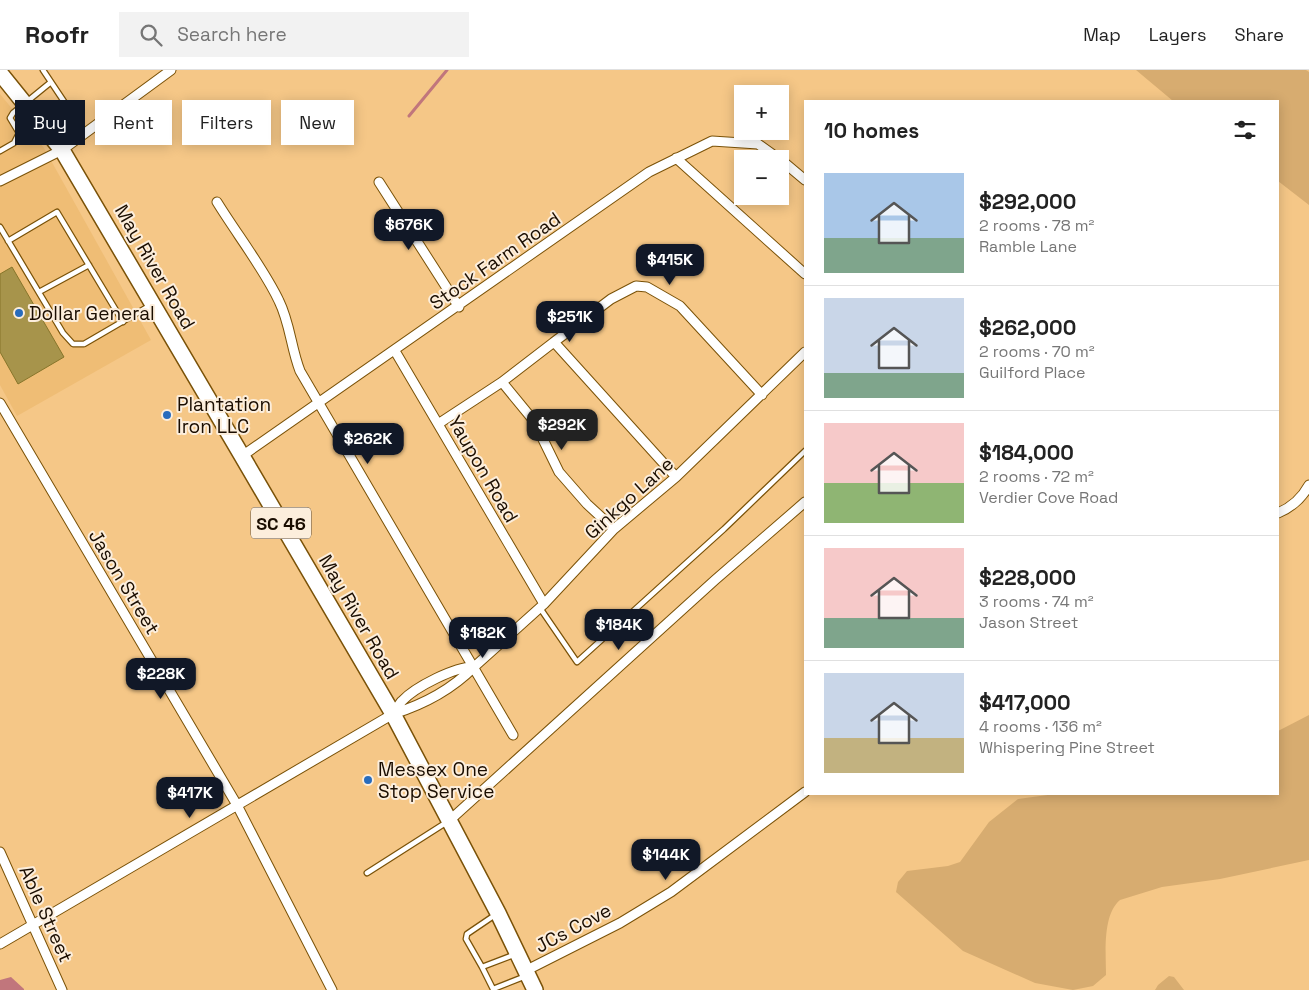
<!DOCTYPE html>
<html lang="en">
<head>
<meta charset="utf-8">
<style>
	body { margin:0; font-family:"Space Grotesk",sans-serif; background:#f2f2f2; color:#222; height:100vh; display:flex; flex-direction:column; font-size:19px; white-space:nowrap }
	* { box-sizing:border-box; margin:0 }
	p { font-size:16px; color:#767676 }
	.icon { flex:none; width:28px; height:28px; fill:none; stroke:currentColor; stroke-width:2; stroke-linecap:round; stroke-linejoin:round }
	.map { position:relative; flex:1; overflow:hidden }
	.side { position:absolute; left:804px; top:30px; width:475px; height:695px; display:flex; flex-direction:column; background:#fff; border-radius:0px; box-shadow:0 2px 12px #0003 }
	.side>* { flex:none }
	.top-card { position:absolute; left:15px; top:30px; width:475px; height:45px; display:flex; gap:10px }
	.tools { position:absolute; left:734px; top:15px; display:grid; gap:10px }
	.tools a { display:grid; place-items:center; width:55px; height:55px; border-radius:0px; background:#fff; box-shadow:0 2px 12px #0003; font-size:25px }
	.price { position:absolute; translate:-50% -42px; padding:0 11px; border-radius:10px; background:#111827; color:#fff; font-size:16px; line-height:32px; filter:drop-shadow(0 1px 2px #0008) }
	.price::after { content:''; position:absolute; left:50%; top:30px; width:15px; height:11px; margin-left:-8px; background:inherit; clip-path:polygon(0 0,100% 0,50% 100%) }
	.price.on { background:#222; color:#fff }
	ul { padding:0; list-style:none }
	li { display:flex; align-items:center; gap:15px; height:125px; padding:0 20px }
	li+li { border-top:1px solid #e0e0e0 }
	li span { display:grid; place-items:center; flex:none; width:140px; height:100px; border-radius:0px; color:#555 }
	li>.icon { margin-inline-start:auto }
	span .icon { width:60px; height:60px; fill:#fffc; stroke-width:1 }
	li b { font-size:21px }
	h2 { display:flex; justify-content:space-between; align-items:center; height:60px; padding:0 20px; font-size:21px }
	.chip { padding:0 18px; border-radius:0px; background:#fff; box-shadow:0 2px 12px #0003; font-size:18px; line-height:45px }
	.chip.on { background:#111827; color:#fff }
	header { display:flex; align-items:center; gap:30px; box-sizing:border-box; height:70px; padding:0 25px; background:#fff; border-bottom:1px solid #e0e0e0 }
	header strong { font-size:24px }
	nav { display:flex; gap:28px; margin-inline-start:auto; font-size:18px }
	.search { width:350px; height:45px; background:#f2f2f2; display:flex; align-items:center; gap:12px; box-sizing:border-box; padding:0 18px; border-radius:0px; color:#767676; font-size:19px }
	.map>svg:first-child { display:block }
	.built { fill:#efbd75 }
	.green { fill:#d7ac70 }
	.water { fill:#c1767c }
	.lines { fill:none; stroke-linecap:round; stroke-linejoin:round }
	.stream { stroke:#c1767c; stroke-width:3 }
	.building { fill:#a7944b; stroke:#87752a }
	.service-casing { stroke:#7a5208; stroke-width:7 }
	.minor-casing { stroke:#7a5208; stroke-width:11 }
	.primary-casing { stroke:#7a5208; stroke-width:18 }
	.service { stroke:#fff; stroke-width:4.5 }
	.minor { stroke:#fff; stroke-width:9 }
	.primary { stroke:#fff; stroke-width:15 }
	.poi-dot { fill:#286cbd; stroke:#fceedc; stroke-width:2 }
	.labels { text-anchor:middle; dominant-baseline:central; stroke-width:4; stroke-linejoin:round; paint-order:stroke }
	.shield { fill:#fceedc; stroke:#5e5042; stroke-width:1 }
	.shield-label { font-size:18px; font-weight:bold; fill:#1a0d00 }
	.street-label { font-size:19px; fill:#1a0d00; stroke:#fceedc }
	.poi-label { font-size:19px; fill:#1a0d00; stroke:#fceedc; text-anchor:start }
</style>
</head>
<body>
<header>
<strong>Roofr</strong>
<div class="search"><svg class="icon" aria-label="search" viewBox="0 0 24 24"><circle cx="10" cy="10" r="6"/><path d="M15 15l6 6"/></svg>Search here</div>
<nav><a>Map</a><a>Layers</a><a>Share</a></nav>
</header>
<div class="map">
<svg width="1309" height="920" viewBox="0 0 1309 920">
	<rect width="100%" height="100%" fill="#f5c787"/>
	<path class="built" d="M0 24 44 78 151 270 17 346 0 315Z"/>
	<path class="green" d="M1136 0H1306L1309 2V135L1278 111V31H1173Z
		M1309 645V790L1220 809 1162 817 1120 830C1102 845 1106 884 1106 905L1093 916 1073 920 1035 913 963 881 896 822 898 812 907 801 948 796 960 792 989 752 1018 729 1055 724H1278V661Z
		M1169 906 1174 907 1184 920H1155L1158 915Z"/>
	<path class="water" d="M11 907 24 919V920H0V910Z"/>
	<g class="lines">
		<path class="stream" d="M409 46 447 0"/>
	</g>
	<path class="building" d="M12 197 64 287 18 314 0 282V204Z"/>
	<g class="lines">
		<g class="service-casing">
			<path id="service" d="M43 0 85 63
				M0 81 14 73 19 63 10 48 13 43 51 12
				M0 157 63 263 73 274H84L151 235
				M8 171 57 142 123 252
				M39 222 89 195
				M540 538 577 592 724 459 805 381
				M367 803 447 752
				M495 845 467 864 466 869 482 897 516 884
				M482 897 493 919 526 906"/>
		</g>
		<g class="minor-casing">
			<path id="minor" d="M676 88 805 204
				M780 89 805 110
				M0 111 62 80 171 0
				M379 112 459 237
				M217 132C236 163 264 199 279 231 290 253 291 278 300 301L513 665
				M554 272 611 229 636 216 647 217 680 236 762 325
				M395 281 544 534
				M502 312 534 351 559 402 587 434 614 459
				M0 333 237 735 332 920
				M438 354 502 312 554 272 676 407
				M242 386 649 102 712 71 758 74 779 89
				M1278 443C1290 438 1302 428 1309 415
				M474 597 544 534 614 459 676 407 805 282
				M450 750 715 510 805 432
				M0 782 62 920
				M0 874 393 644C422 635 452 619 474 597 456 596 415 617 402 631 399 634 396 640 393 644
				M527 900 620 853 671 822 805 722"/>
		</g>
		<g class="primary-casing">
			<path id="primary" d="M0 3 62 80 242 386 393 644 498 843 535 920"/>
		</g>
		<use href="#service" class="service"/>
		<use href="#minor" class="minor"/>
		<use href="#primary" class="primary"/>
	</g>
	<g class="poi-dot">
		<circle cx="19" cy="243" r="5"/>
		<circle cx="167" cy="345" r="5"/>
		<circle cx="368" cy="710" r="5"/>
	</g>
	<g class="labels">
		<rect class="shield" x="251" y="437.5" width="60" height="31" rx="4"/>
		<g class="shield-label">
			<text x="281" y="453">SC 46</text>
		</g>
		<g class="street-label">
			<text transform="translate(495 191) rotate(-35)">Stock Farm Road</text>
			<text transform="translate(155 197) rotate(60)">May River Road</text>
			<text transform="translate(483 399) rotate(60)">Yaupon Road</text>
			<text transform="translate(629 428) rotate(-42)">Ginkgo Lane</text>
			<text transform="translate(124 512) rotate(59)">Jason Street</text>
			<text transform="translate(359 547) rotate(60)">May River Road</text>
			<text transform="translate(46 844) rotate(66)">Able Street</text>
			<text transform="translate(573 858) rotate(-28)">JCs Cove</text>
		</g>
		<g class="poi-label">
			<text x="29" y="243">Dollar General</text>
			<text x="177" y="334">Plantation<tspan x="177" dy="22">Iron LLC</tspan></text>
			<text x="378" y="699">Messex One<tspan x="378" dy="22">Stop Service</tspan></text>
		</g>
	</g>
</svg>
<div class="tools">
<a>+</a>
<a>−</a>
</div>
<b class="price" style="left:409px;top:181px">$676K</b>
<b class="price" style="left:670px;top:216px">$415K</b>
<b class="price" style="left:570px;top:273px">$251K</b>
<b class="price on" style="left:562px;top:381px">$292K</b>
<b class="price" style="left:368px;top:395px">$262K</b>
<b class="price" style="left:619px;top:581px">$184K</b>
<b class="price" style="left:483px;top:589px">$182K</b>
<b class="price" style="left:161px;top:630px">$228K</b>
<b class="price" style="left:190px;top:749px">$417K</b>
<b class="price" style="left:666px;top:811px">$144K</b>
<div class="top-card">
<a class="chip on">Buy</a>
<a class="chip">Rent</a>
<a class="chip">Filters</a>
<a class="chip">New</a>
</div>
<section class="side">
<h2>10 homes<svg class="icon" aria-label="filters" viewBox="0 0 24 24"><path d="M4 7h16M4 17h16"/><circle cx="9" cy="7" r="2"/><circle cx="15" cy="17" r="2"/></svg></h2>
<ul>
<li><span style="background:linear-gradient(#a9c7e8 65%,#7fa58c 0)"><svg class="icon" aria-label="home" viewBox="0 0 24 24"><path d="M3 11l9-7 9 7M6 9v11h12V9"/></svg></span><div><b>$292,000</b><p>2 rooms · 78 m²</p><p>Ramble Lane</p></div></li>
<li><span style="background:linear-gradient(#c9d6e8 75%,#7fa58c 0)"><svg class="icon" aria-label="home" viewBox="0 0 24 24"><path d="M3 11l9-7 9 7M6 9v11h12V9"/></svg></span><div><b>$262,000</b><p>2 rooms · 70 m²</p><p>Guilford Place</p></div></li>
<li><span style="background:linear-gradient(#f6c9c9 60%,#8fb573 0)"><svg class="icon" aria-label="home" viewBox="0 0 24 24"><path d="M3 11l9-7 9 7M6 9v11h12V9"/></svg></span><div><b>$184,000</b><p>2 rooms · 72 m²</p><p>Verdier Cove Road</p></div></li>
<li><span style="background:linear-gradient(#f6c9c9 70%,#7fa58c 0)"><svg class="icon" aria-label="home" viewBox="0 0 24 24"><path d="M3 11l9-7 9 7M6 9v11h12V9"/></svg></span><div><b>$228,000</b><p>3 rooms · 74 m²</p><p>Jason Street</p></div></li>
<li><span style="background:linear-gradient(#c9d6e8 65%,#c2b280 0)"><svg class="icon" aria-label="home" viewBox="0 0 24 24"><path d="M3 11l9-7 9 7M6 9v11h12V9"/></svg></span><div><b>$417,000</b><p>4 rooms · 136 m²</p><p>Whispering Pine Street</p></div></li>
</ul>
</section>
</div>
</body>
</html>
